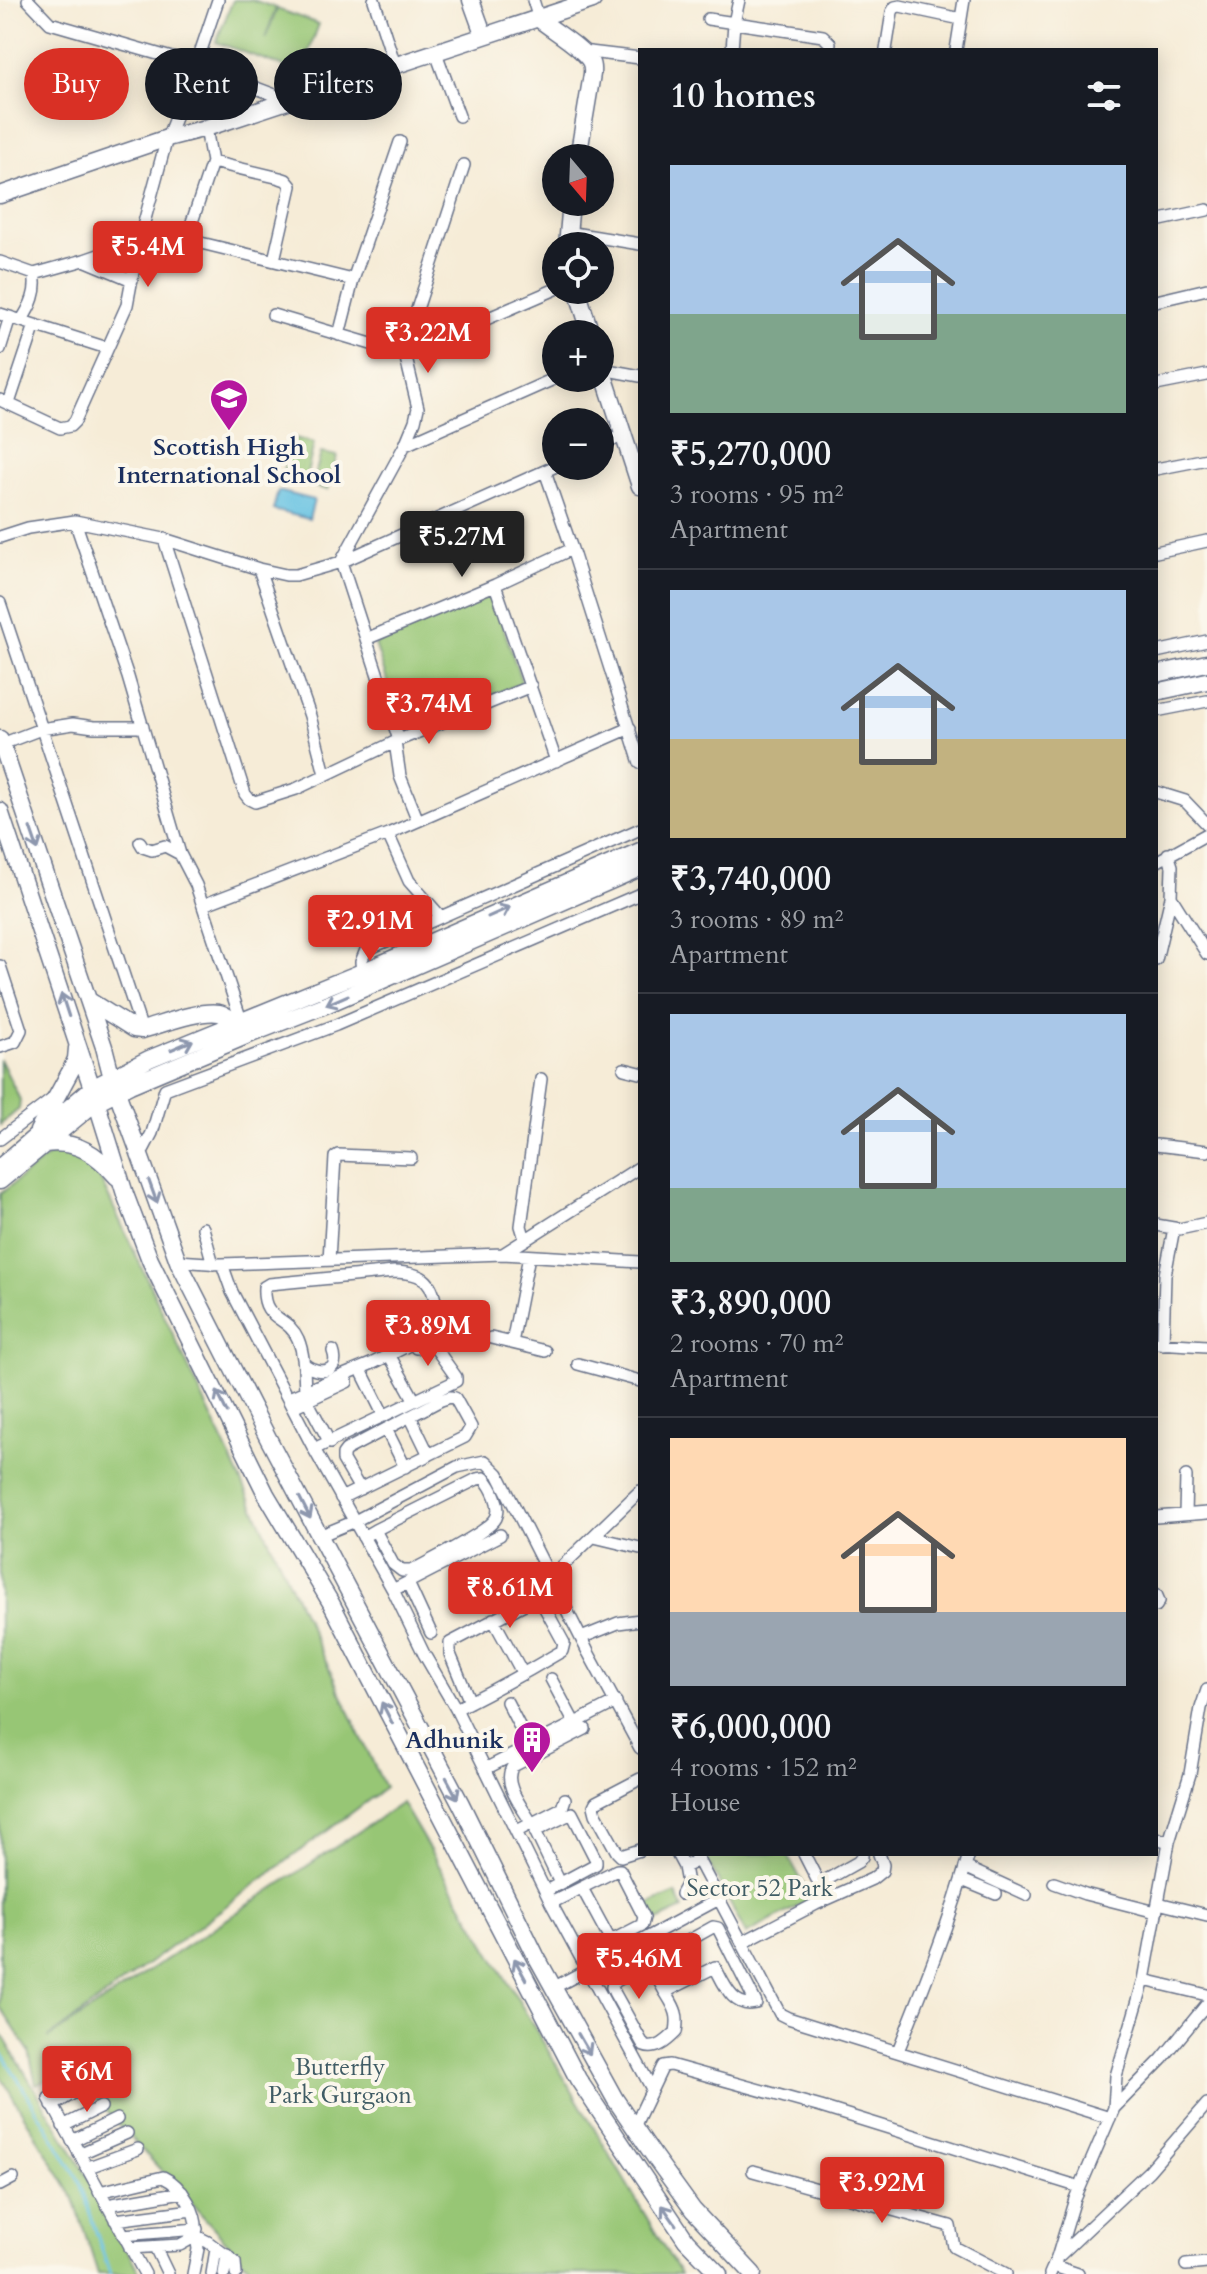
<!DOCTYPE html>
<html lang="en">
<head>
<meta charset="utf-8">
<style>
	body { margin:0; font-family:Cardo,serif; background:#242831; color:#f1f3f6; height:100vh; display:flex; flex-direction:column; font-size:30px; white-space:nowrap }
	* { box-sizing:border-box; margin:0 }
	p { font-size:26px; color:#9ea1a6 }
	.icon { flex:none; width:44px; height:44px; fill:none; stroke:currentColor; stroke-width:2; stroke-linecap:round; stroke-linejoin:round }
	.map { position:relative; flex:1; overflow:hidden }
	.drawer { position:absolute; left:638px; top:48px; width:520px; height:1808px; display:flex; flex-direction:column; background:#171b24; border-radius:0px; box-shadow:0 4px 20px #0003 }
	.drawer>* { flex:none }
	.guide { position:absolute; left:24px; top:48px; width:494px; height:72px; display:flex; gap:16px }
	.needle { width:52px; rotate:161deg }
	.tools { position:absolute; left:542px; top:144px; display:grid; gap:16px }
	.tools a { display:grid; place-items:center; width:72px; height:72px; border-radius:50%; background:#171b24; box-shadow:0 4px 20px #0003; font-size:40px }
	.price { position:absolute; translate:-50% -68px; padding:0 18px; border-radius:8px; background:#d93025; color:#fff; font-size:26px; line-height:52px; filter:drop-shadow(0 2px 4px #0008) }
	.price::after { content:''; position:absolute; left:50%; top:48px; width:24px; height:18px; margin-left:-12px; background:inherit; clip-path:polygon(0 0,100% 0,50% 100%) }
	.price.selected { background:#222; color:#fff }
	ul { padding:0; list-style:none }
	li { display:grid; align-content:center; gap:16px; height:424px; padding:0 32px }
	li+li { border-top:2px solid #363941 }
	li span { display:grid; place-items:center; height:248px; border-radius:0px; color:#555 }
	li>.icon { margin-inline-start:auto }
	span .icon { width:144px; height:144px; fill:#fffc; stroke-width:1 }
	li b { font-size:34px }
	h2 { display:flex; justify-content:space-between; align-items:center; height:96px; padding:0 32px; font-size:34px }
	.pill { padding:0 28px; border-radius:36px; background:#171b24; box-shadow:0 4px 20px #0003; font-size:28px; line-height:72px }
	.pill.selected { background:#d93025; color:#fff }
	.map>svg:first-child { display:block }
	.green { fill:#97c674; stroke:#597a69; stroke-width:2 }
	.water { fill:#64c1e2; stroke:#4078a0; stroke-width:2 }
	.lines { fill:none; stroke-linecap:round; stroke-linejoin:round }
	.stream { stroke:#64c1e2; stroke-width:3 }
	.street-casing { stroke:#687188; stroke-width:14 }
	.secondary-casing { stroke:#687188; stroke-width:19 }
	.street { stroke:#fff; stroke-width:11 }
	.secondary { stroke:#fff; stroke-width:16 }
	.oneway { stroke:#8d97ae }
	.labels { text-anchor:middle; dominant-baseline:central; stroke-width:8; stroke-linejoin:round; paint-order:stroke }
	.poi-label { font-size:24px; font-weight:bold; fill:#1b2f5e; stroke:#fbf7ec }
	.park-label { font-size:24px; fill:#405c65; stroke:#fbf7ec }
</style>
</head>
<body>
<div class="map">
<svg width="1207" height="2274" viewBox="0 0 1207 2274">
	<rect width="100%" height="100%" fill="#fbf7ec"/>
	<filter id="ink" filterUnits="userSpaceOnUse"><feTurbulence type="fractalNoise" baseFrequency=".0125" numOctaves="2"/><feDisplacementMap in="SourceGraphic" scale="16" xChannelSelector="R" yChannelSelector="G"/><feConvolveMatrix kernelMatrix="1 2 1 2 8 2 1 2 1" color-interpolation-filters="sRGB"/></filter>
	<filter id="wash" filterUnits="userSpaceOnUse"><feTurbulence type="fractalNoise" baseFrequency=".006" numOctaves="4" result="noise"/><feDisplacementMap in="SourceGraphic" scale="32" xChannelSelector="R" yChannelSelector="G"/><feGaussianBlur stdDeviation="1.8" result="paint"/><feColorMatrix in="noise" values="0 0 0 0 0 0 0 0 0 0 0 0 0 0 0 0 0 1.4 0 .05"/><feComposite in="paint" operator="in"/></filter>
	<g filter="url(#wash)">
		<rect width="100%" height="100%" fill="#f6ecd7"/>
		<path class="green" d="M233 0H253L255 2 256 1 276 8 265 39 277 9 319 24 301 73 216 42Z
			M291 437 314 443 305 483 282 477Z
			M321 453 337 456 328 490 312 486Z
			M492 593 522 683 404 732 375 644Z
			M0 1059 20 1100 19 1109 0 1125Z
			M64 1153 75 1156 98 1174 385 1788 48 2038 402 1803 680 2274H256L70 2071 36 2084 29 2051 0 2007V1194L48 1156Z
			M704 1854H787L812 1899 746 1934Z
			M676 1893 683 1909 653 1923 644 1906Z
			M0 2031 86 2174 140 2274H98L74 2199 0 2075Z"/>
		<path class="water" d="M278 491 314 500 309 519 273 510Z"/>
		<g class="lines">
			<path class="stream" d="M0 2050 79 2180 110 2274"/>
		</g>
	</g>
	<g filter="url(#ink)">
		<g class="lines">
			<g class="street-casing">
				<path id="street" d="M28 0 50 23 196 65 288 100
					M374 0 395 65
					M533 0 539 19
					M708 19 823 36 830 43 829 50
					M732 50 734 23 739 0
					M886 50 892 12 895 7 900 6 961 19
					M956 50 964 0
					M581 51 640 58
					M436 53 459 116
					M206 128 212 162 190 228 193 238 201 243 353 280
					M212 162 280 178 286 180 291 186 274 260
					M1156 221 1207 210
					M567 232 640 244
					M84 260 132 280
					M0 262 34 274 84 260 139 241
					M1156 301 1207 289
					M0 314 107 348
					M273 315 405 354 556 289
					M21 321C31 306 38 291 34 274
					M339 335 353 280 400 142
					M0 349 10 317
					M602 369 640 376
					M1156 385 1207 375
					M0 400 60 428 70 426 75 421 127 305 139 241 167 138 196 65 218 0
					M9 403 35 325
					M405 445 556 378
					M600 446 624 435
					M1156 469 1207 459
					M545 471 572 549 640 763
					M75 521 128 677 180 854
					M0 537 28 528 75 521 164 539 259 569 286 575H296L341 562 556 466
					M164 539 245 794 249 799 255 802 296 789 399 740 531 686
					M1156 552 1207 541
					M259 569 310 716 325 774
					M495 585 556 761
					M0 603 142 1030
					M366 639 495 585 572 549
					M1156 652 1207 641
					M1156 711 1207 701
					M399 740 341 562 405 445 415 421 418 408 405 354 407 340 464 165
					M395 742 400 776 418 821
					M2 744 41 729 73 724 94 727H143
					M1156 792 1185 801 1207 824
					M388 834 409 881 440 916
					M140 842 143 847 152 850 165 846 180 854 196 885 241 1020
					M1168 854 1172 866 1171 897 1207 954
					M1156 862 1207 834
					M203 905 388 834 630 728
					M1156 960 1171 897
					M0 966 21 1030 15 1042 0 1047
					M362 972 361 962 366 950 640 829
					M624 1069 640 1073
					M0 1139 54 1098
					M1156 1145 1207 1151
					M140 1156 152 1133 165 1089 336 1025 640 894
					M1156 1225 1179 1229 1207 1223
					M203 1228 213 1264
					M525 1239 521 1226 541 1079
					M503 1254 640 1167
					M329 1260 335 1157 338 1155 411 1158
					M178 1261 222 1264 503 1254 640 1262
					M222 1264 232 1292 314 1449 393 1590 424 1654 456 1709 551 1903 652 2089
					M491 1338 545 1351
					M512 1343 529 1256
					M1157 1343 1207 1346
					M1163 1344 1165 1275 1174 1228
					M392 1360 415 1401
					M578 1364 640 1381
					M305 1365C319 1375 341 1373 333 1351
					M363 1374 384 1416
					M288 1398C294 1396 299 1394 305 1391L373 1363 437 1331 441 1324C431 1289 436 1273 394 1272L269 1284 264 1287C262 1322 287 1314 298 1339 305 1356 304 1374 305 1391
					M307 1400 330 1443
					M293 1407 347 1382
					M410 1416 429 1455
					M386 1429 405 1467
					M314 1449 456 1381V1377L432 1343H424L416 1348
					M341 1498 465 1437 471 1427 455 1398 450 1397 441 1400 346 1450 343 1454V1460L360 1489
					M1185 1514 1186 1476
					M1156 1517 1207 1513
					M319 1536 353 1522 457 1467 485 1461 498 1474 588 1652 640 1748
					M363 1537 375 1530 477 1479 484 1478C492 1487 502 1506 496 1518 489 1532 427 1562 411 1571H402L393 1564 375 1530
					M594 1537 640 1548
					M551 1577 640 1491
					M408 1583 431 1633
					M393 1590 500 1535
					M1156 1594 1159 1601 1156 1606
					M493 1619 523 1674
					M581 1638 618 1623 640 1620
					M551 1679 575 1724
					M507 1702 530 1747
					M456 1709C492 1691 527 1672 562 1651L564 1643 541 1601 528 1602 450 1643V1654L470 1702
					M485 1769 616 1702
					M640 1779 596 1802 594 1806 596 1814 617 1852 621 1856 640 1850
					M532 1824C523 1808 501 1783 513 1766L585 1729
					M517 1831 562 1808 565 1799
					M1156 1838 1169 1842
					M677 1854 684 1867 698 1860
					M695 1854 780 2014 788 2018 1110 2118
					M804 1854 827 1899
					M965 1867 1026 1895
					M962 1880 996 1894
					M1054 1883 1085 1894 1156 1912
					M819 1884 858 1862 862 1857V1854
					M546 1891 596 1864V1860L572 1813 537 1830 536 1833 560 1883
					M681 1894 687 1883 684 1867
					M551 1903 617 1870H620L644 1917 642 1925 615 1939 609 1938 582 1888
					M1158 1903 1207 1915
					M743 1942 816 1904 872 1879 882 1871 883 1865 879 1854
					M639 1943C646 1959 655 1974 664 1990 668 1997 674 2005 676 2013 678 2019 677 2026 676 2032 667 2041 656 2051 644 2046L614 1992 612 1987 613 1983 713 1927 718 1928 756 2003C733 2009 724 1984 715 1967L665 1992
					M1144 1980 1207 1995
					M553 1988 719 1899
					M898 2051C924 1986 950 1921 969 1854
					M49 2098 145 2274
					M52 2106 77 2091
					M1114 2108 1162 2059 1207 2004
					M63 2126 101 2107
					M634 2127 663 2066 670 2065 821 2107 1080 2187
					M72 2141 117 2119
					M79 2154 127 2133
					M86 2168 138 2149
					M753 2171 950 2226 954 2247 1006 2274
					M0 2185 13 2178
					M99 2192 163 2177C183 2186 199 2214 196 2236L180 2245 130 2248
					M107 2205 182 2192
					M115 2220 192 2210
					M123 2235 197 2229
					M196 2236 208 2242 235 2262 236 2274
					M155 2247 168 2274
					M1060 2255 1149 2171 1207 2104
					M1186 2265 1207 2263
					M1054 2266 1078 2274
					M193 2274 198 2249 196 2236
					M212 2274 216 2249
					M224 2274 227 2255
					M1050 2274 1057 2258 1075 2199 1114 2108 1116 2076 1144 1980 1169 1842 1190 1774 1201 1708 1207 1690"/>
			</g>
			<g class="secondary-casing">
				<path id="secondary" d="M471 0 484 36
					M539 19C552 30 582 47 590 61 593 66 592 70 592 74L578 158
					M0 195 167 138 206 128 593 0
					M567 246 571 202
					M577 290 591 334
					M600 363 640 486
					M1156 674 1207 663
					M1156 692 1207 681
					M0 739 104 1047 112 1078 178 1261 269 1440 461 1804 536 1956 615 2099 656 2159 693 2210 753 2274
					M0 811 92 1088 125 1194 150 1260 266 1494 331 1603 578 2079 686 2240 719 2274
					M88 1000 134 1029 142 1030C163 1024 198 1010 219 1013 225 1014 230 1019 236 1022
					M38 1131 71 1070 76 1059 77 1048
					M45 1144C77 1140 97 1154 117 1177
					M0 1167 92 1088 149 1059 362 972 640 851
					M0 1181 96 1102 130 1085 251 1034 328 1004 640 868"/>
			</g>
			<use href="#street" class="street"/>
			<use href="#secondary" class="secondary"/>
		</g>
		<defs><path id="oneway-shaft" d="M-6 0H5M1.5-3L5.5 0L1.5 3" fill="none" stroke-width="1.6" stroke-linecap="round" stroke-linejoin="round" transform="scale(2)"/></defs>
		<g class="oneway">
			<use href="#oneway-shaft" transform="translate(34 839) rotate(71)"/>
			<use href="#oneway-shaft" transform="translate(499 912) rotate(-24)"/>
			<use href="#oneway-shaft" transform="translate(337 1000) rotate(156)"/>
			<use href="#oneway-shaft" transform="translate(65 1005) rotate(-108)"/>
			<use href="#oneway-shaft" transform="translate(182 1045) rotate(-23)"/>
			<use href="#oneway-shaft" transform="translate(153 1192) rotate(70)"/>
			<use href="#oneway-shaft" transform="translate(222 1402) rotate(-116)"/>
			<use href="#oneway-shaft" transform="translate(305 1508) rotate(63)"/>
			<use href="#oneway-shaft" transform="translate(387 1713) rotate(-117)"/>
			<use href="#oneway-shaft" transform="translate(452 1788) rotate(62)"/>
			<use href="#oneway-shaft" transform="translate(520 1969) rotate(-118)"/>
			<use href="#oneway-shaft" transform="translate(584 2044) rotate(60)"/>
			<use href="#oneway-shaft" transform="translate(669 2215) rotate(-125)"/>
		</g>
	</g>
	<defs>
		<g id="school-pin" transform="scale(2)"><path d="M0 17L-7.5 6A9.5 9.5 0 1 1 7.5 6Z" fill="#b5179e" stroke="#fbf7ec"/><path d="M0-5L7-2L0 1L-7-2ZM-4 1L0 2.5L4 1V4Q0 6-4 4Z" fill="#fff"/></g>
		<g id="building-pin" transform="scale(2)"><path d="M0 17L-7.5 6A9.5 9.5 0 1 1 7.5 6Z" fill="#b5179e" stroke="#fbf7ec"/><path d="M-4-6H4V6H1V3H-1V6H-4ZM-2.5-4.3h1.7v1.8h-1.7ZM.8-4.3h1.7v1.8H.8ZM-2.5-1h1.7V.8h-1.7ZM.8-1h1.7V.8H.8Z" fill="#fff"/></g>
	</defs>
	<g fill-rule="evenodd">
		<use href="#school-pin" x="229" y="398"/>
		<use href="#building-pin" x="532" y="1740"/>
	</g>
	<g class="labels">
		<g class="poi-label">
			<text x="229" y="447">Scottish High<tspan x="229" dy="28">International School</tspan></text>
			<text x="504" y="1740" text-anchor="end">Adhunik</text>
		</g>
		<g class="park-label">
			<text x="760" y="1888">Sector 52 Park</text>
			<text x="340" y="2067">Butterfly<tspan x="340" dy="28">Park Gurgaon</tspan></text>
		</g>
	</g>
</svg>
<div class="tools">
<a><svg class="needle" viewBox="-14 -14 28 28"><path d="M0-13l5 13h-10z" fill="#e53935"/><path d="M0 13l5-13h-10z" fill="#9ea1a6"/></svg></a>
<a><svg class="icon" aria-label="locate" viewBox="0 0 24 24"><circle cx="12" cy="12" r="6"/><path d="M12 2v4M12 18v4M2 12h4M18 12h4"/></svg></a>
<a>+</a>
<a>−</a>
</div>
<b class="price" style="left:148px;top:289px">₹5.4M</b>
<b class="price" style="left:428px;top:375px">₹3.22M</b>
<b class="price selected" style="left:462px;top:579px">₹5.27M</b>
<b class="price" style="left:429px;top:746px">₹3.74M</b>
<b class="price" style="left:370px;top:963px">₹2.91M</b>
<b class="price" style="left:428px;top:1368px">₹3.89M</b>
<b class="price" style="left:510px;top:1630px">₹8.61M</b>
<b class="price" style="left:639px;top:2001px">₹5.46M</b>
<b class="price" style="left:87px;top:2114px">₹6M</b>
<b class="price" style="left:882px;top:2225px">₹3.92M</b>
<div class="guide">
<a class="pill selected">Buy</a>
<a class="pill">Rent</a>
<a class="pill">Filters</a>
</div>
<section class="drawer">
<h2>10 homes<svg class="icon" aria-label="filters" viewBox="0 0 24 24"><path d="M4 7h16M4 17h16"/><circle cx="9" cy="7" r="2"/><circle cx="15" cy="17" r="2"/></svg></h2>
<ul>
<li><span style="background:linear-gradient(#a9c7e8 60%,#7fa58c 0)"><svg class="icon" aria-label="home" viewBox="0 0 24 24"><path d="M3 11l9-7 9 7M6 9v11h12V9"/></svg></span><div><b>₹5,270,000</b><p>3 rooms · 95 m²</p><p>Apartment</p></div></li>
<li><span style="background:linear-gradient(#a9c7e8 60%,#c2b280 0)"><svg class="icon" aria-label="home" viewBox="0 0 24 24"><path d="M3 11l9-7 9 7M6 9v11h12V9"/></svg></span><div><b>₹3,740,000</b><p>3 rooms · 89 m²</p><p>Apartment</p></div></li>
<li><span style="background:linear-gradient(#a9c7e8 70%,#7fa58c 0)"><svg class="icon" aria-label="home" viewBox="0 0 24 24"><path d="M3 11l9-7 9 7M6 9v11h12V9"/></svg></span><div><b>₹3,890,000</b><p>2 rooms · 70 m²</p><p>Apartment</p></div></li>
<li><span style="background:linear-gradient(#ffd9b3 70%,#9aa5b1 0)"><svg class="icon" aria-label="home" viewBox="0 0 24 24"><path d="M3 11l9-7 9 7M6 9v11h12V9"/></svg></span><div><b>₹6,000,000</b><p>4 rooms · 152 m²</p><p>House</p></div></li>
</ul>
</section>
</div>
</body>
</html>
